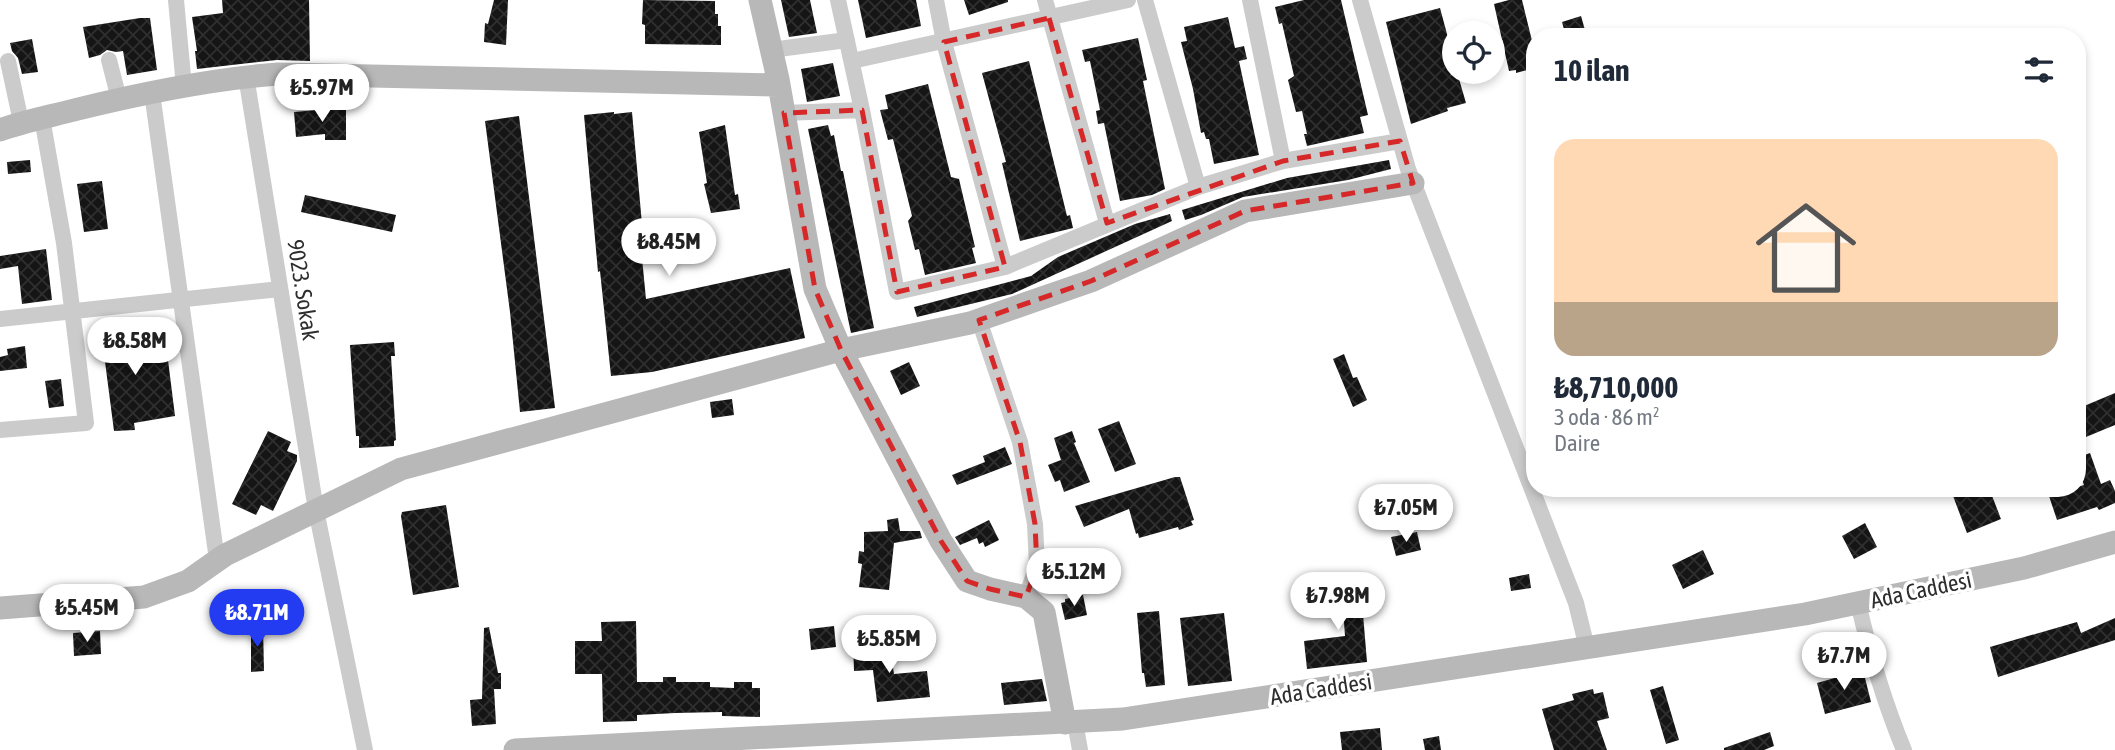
<!DOCTYPE html>
<html lang="tr">
<head>
<meta charset="utf-8">
<style>
	body { margin:0; font-family:"Asap Condensed",sans-serif; background:#f6f6f7; color:#1f2937; height:100vh; display:flex; flex-direction:column; font-size:26px; white-space:nowrap }
	* { box-sizing:border-box; margin:0 }
	p { font-size:23px; color:#747a83 }
	.icon { flex:none; width:38px; height:38px; fill:none; stroke:currentColor; stroke-width:2; stroke-linecap:round; stroke-linejoin:round }
	.map { position:relative; flex:1; overflow:hidden }
	.drawer { position:absolute; left:1526px; top:28px; width:560px; height:469px; display:flex; flex-direction:column; background:#fff; border-radius:28px; box-shadow:0 4px 10px #0003 }
	.drawer>* { flex:none }
	.controls { position:absolute; left:1442px; top:21px; display:grid; gap:14px }
	.controls a { display:grid; place-items:center; width:63px; height:63px; border-radius:50%; background:#fff; box-shadow:0 4px 10px #0003; font-size:35px }
	.price { position:absolute; translate:-50% -60px; padding:0 16px; border-radius:24px; background:#fff; color:#222; font-size:23px; line-height:46px; filter:drop-shadow(0 2px 4px #0008) }
	.price::after { content:''; position:absolute; left:50%; top:42px; width:21px; height:16px; margin-left:-10px; background:inherit; clip-path:polygon(0 0,100% 0,50% 100%) }
	.price.on { background:#233cf1; color:#fff }
	ul { padding:0; list-style:none }
	li { display:grid; align-content:center; gap:14px; height:371px; padding:0 28px }
	li span { display:grid; place-items:center; height:217px; border-radius:21px; color:#555 }
	li>.icon { margin-inline-start:auto }
	span .icon { width:126px; height:126px; fill:#fffc; stroke-width:1 }
	li b { font-size:30px }
	h2 { display:flex; justify-content:space-between; align-items:center; height:84px; padding:0 28px; font-size:30px }
	.map>svg:first-child { display:block }
	.building { fill:url(#building-cross-hatch) }
	.lines { fill:none; stroke-linecap:round; stroke-linejoin:round }
	.street { stroke:#cbcbcb; stroke-width:16 }
	.secondary { stroke:#b8b8b8; stroke-width:23 }
	.marked { fill:none; stroke:#d62828; stroke-width:5; stroke-dasharray:14 9; stroke-linejoin:round }
	.labels { text-anchor:middle; dominant-baseline:central; stroke-width:7; stroke-linejoin:round; paint-order:stroke }
	.street-label { font-size:23px; fill:#2e2e2e; stroke:#fff }
</style>
</head>
<body>
<div class="map">
<svg width="2115" height="750" viewBox="0 0 2115 750">
	<defs>
		<pattern id="building-cross-hatch" width="8" height="8" patternUnits="userSpaceOnUse" patternTransform="scale(1.75)"><rect width="8" height="8" fill="#151515"/><path d="M0 0l8 8M0 8l8-8" fill="none" stroke="#2f2f2f"/></pattern>
	</defs>
	<rect width="100%" height="100%" fill="#fff"/>
	<path class="building" d="M222 0H309L310 61 277 60 197 69 195 51H197L192 17 223 13Z
		M494 0H508L506 45 484 42 485 23 488 24Z
		M643 0 715 1V14H718V26H721V45L645 44V25L642 24Z
		M781 0H810L817 33 789 37Z
		M858 0H916L921 26 866 38Z
		M964 0H1008V2L969 15Z
		M1304 0H1341L1368 115 1360 117 1364 133 1307 146 1304 134H1307L1302 111 1296 112 1288 80 1294 76 1282 23 1279 24 1275 7Z
		M1509 0H1522L1535 53V68L1516 73V70L1509 71 1494 4Z
		M1440 8 1454 60V72H1457L1466 103 1447 108 1448 111 1411 124 1386 22Z
		M1581 16 1587 37H1566L1562 22Z
		M1228 17 1235 48 1244 46 1247 59 1239 61 1259 155 1214 164 1209 139H1206L1204 132 1201 133 1193 89 1181 42 1187 41 1184 27Z
		M140 18H150L157 70 127 75 123 51 116 52 107 50 100 55 89 58 83 27Z
		M1138 38 1147 80 1143 81 1165 189 1152 195 1120 201 1104 123 1098 124 1096 111 1100 110 1090 61 1085 62 1082 50Z
		M32 39 38 72 22 74 18 58 12 51 10 43Z
		M1029 61 1067 216 1070 215 1073 228 1020 241 1002 163 1006 162 982 73Z
		M833 63 840 96 807 102 801 69Z
		M928 84 951 177 959 179 975 247 972 248 976 263 925 275 919 249 915 250 908 221 912 216 893 139 888 140 880 110 888 109 885 95Z
		M318 110H346V140H325V134L296 137 294 112Z
		M614 112V114L632 112 645 258H642L646 299 790 268 805 338 652 372 611 376 600 271 598 272 584 115Z
		M519 116 555 408 520 412 510 312 485 121Z
		M725 125 735 195 738 194 740 209 711 213 704 184 707 183 699 132Z
		M828 125 831 136 834 135 841 171H843L874 328 851 333 808 129Z
		M30 160 31 172 8 174 7 162Z
		M1389 160 1391 169 1348 180 1243 197 1201 215 1185 220 1182 210 1287 178Z
		M102 181 108 229 84 232 77 184Z
		M305 195 396 215 392 232 301 212Z
		M1170 214 1172 221 1012 294 917 317 914 307 1031 276 1058 257 1135 224Z
		M46 249 52 300 22 304 18 266 0 269V256Z
		M119 326 120 333 156 330 159 361 168 360 175 416 134 423 135 430 114 431 104 354 98 355 94 331Z
		M394 342 395 356H391L396 440 394 441V446L359 448V436H356L350 345Z
		M25 346 27 368 0 371V357L8 355 7 349Z
		M1344 354 1353 378 1357 377 1367 400 1353 407 1333 359Z
		M909 362 920 386 901 395 890 371Z
		M61 379 64 406 49 408 45 381Z
		M2115 393V425L2081 439 2077 429V409Z
		M732 399 734 415 712 418 710 402Z
		M1119 421 1136 464 1115 472 1098 429Z
		M268 431 291 442 287 451 297 455V461L273 511 261 505 256 515 232 504Z
		M1072 431 1076 442 1074 443 1090 482 1064 492 1060 480 1055 482 1048 465 1061 460 1054 438Z
		M1005 447 1012 464 957 485 952 475 985 462 983 456Z
		M2090 453 2101 484 2110 480 2115 491V503L2099 510 2097 507 2057 520 2049 496 2084 485 2077 466V458Z
		M1175 477H1180L1194 520 1191 521 1193 525 1179 530 1178 527 1139 538 1138 533 1136 534 1129 509 1084 527 1075 506Z
		M1950 488H1989L2001 519 1967 533Z
		M446 505 459 587 413 595 401 516 402 512Z
		M898 518 900 531H920L922 538 894 543 889 590 859 587 862 564 858 563 859 551 864 552V532L888 531 887 520Z
		M989 520 999 540 985 547 983 542 979 544 977 538 960 545 955 537Z
		M1865 523 1877 547 1854 559 1842 536Z
		M1417 532 1421 550 1396 556 1391 537Z
		M1703 550 1714 574 1683 589 1672 565Z
		M1529 574 1531 588 1511 591 1509 578Z
		M1361 590 1367 662 1307 669 1304 641 1345 636 1343 609 1306 612 1304 596Z
		M1083 595 1087 615 1065 620 1061 603 1065 602V599Z
		M1159 611 1165 685 1146 687 1144 673H1142L1137 613Z
		M1224 613 1232 681 1188 686 1180 618Z
		M2115 618V640L1998 677 1990 647 2077 622 2081 633Z
		M636 621 637 682H663V677H676V682H710V687L734 688V682H752V688H760V717L722 716V712L675 713 637 715V721L603 722 602 674H575V641H602L601 622Z
		M251 626H263L264 671 251 672Z
		M834 626 836 647 811 650 809 629Z
		M489 627 498 673H501V689H494L496 724 472 726 470 700 482 699 484 628Z
		M100 631 101 654 74 656 73 633Z
		M853 640H867V649L890 647 894 674 927 671 930 697 877 702 873 670 854 671Z
		M1863 670 1871 702 1825 714 1817 683Z
		M1042 679 1047 701 1004 705 1001 683Z
		M1663 686 1679 740 1666 744 1650 690Z
		M1593 689 1594 694 1603 692 1609 718 1597 721 1607 750H1554L1542 709 1574 700 1572 694Z
		M1380 728 1382 750H1342L1340 732Z
		M1770 732 1774 746 1764 750H1724V748Z
		M1439 736 1441 750H1425L1423 739Z"/>
	<g class="lines">
		<path class="street" d="M176 0 184 87
			M838 0 862 110 897 292 1005 267 1198 187 1283 161 1400 141
			M936 0 944 42 1005 267
			M1045 0 1107 223
			M1145 0 1198 187
			M1250 0 1283 161
			M1360 0 1408 169 1576 603 1587 648
			M771 50 847 40
			M109 60 119 99
			M8 61 21 122
			M852 61 1128 0
			M246 76 316 510 365 750
			M152 93 217 560
			M784 113 862 110
			M0 319 280 289
			M979 320 1020 442 1035 524 1037 566 1026 597
			M0 430 86 423 64 243 42 118
			M1858 603C1870 654 1884 702 1904 750
			M1075 722 1080 750"/>
		<path class="secondary" d="M760 0 778 79 815 289 841 350 941 541 967 581 990 589 1026 597 1044 612 1065 723
			M0 130C25 121 52 116 78 109 143 93 211 79 278 74L779 85
			M0 608 144 597 188 581 225 555 401 469 841 350 970 323 1091 281 1245 211 1413 183
			M515 750 1123 719 1805 614 2024 568 2115 542"/>
	</g>
	<path class="marked" d="M1049 18 1107 223 1283 161 1400 141 1413 183 1245 211 1091 281 979 320 1020 442 1035 524 1037 566 1026 597 990 589 967 581 941 541 841 350 815 289 784 113 862 110 897 292 1005 267 944 42Z"/>
	<g class="labels">
		<g class="street-label">
			<text transform="translate(303 290) rotate(81)">9023. Sokak</text>
			<text transform="translate(1921 590) rotate(-12)">Ada Caddesi</text>
			<text transform="translate(1321 689) rotate(-9)">Ada Caddesi</text>
		</g>
	</g>
</svg>
<div class="controls">
<a><svg class="icon" aria-label="locate" viewBox="0 0 24 24"><circle cx="12" cy="12" r="6"/><path d="M12 2v4M12 18v4M2 12h4M18 12h4"/></svg></a>
</div>
<b class="price" style="left:322px;top:124px">₺5.97M</b>
<b class="price" style="left:669px;top:278px">₺8.45M</b>
<b class="price" style="left:135px;top:377px">₺8.58M</b>
<b class="price" style="left:1406px;top:544px">₺7.05M</b>
<b class="price" style="left:1074px;top:608px">₺5.12M</b>
<b class="price" style="left:1338px;top:632px">₺7.98M</b>
<b class="price" style="left:87px;top:644px">₺5.45M</b>
<b class="price on" style="left:257px;top:649px">₺8.71M</b>
<b class="price" style="left:889px;top:675px">₺5.85M</b>
<b class="price" style="left:1844px;top:692px">₺7.7M</b>
<section class="drawer">
<h2>10 ilan<svg class="icon" aria-label="filters" viewBox="0 0 24 24"><path d="M4 7h16M4 17h16"/><circle cx="9" cy="7" r="2"/><circle cx="15" cy="17" r="2"/></svg></h2>
<ul>
<li><span style="background:linear-gradient(#ffd9b3 75%,#b9a48a 0)"><svg class="icon" aria-label="home" viewBox="0 0 24 24"><path d="M3 11l9-7 9 7M6 9v11h12V9"/></svg></span><div><b>₺8,710,000</b><p>3 oda · 86 m²</p><p>Daire</p></div></li>
</ul>
</section>
</div>
</body>
</html>
